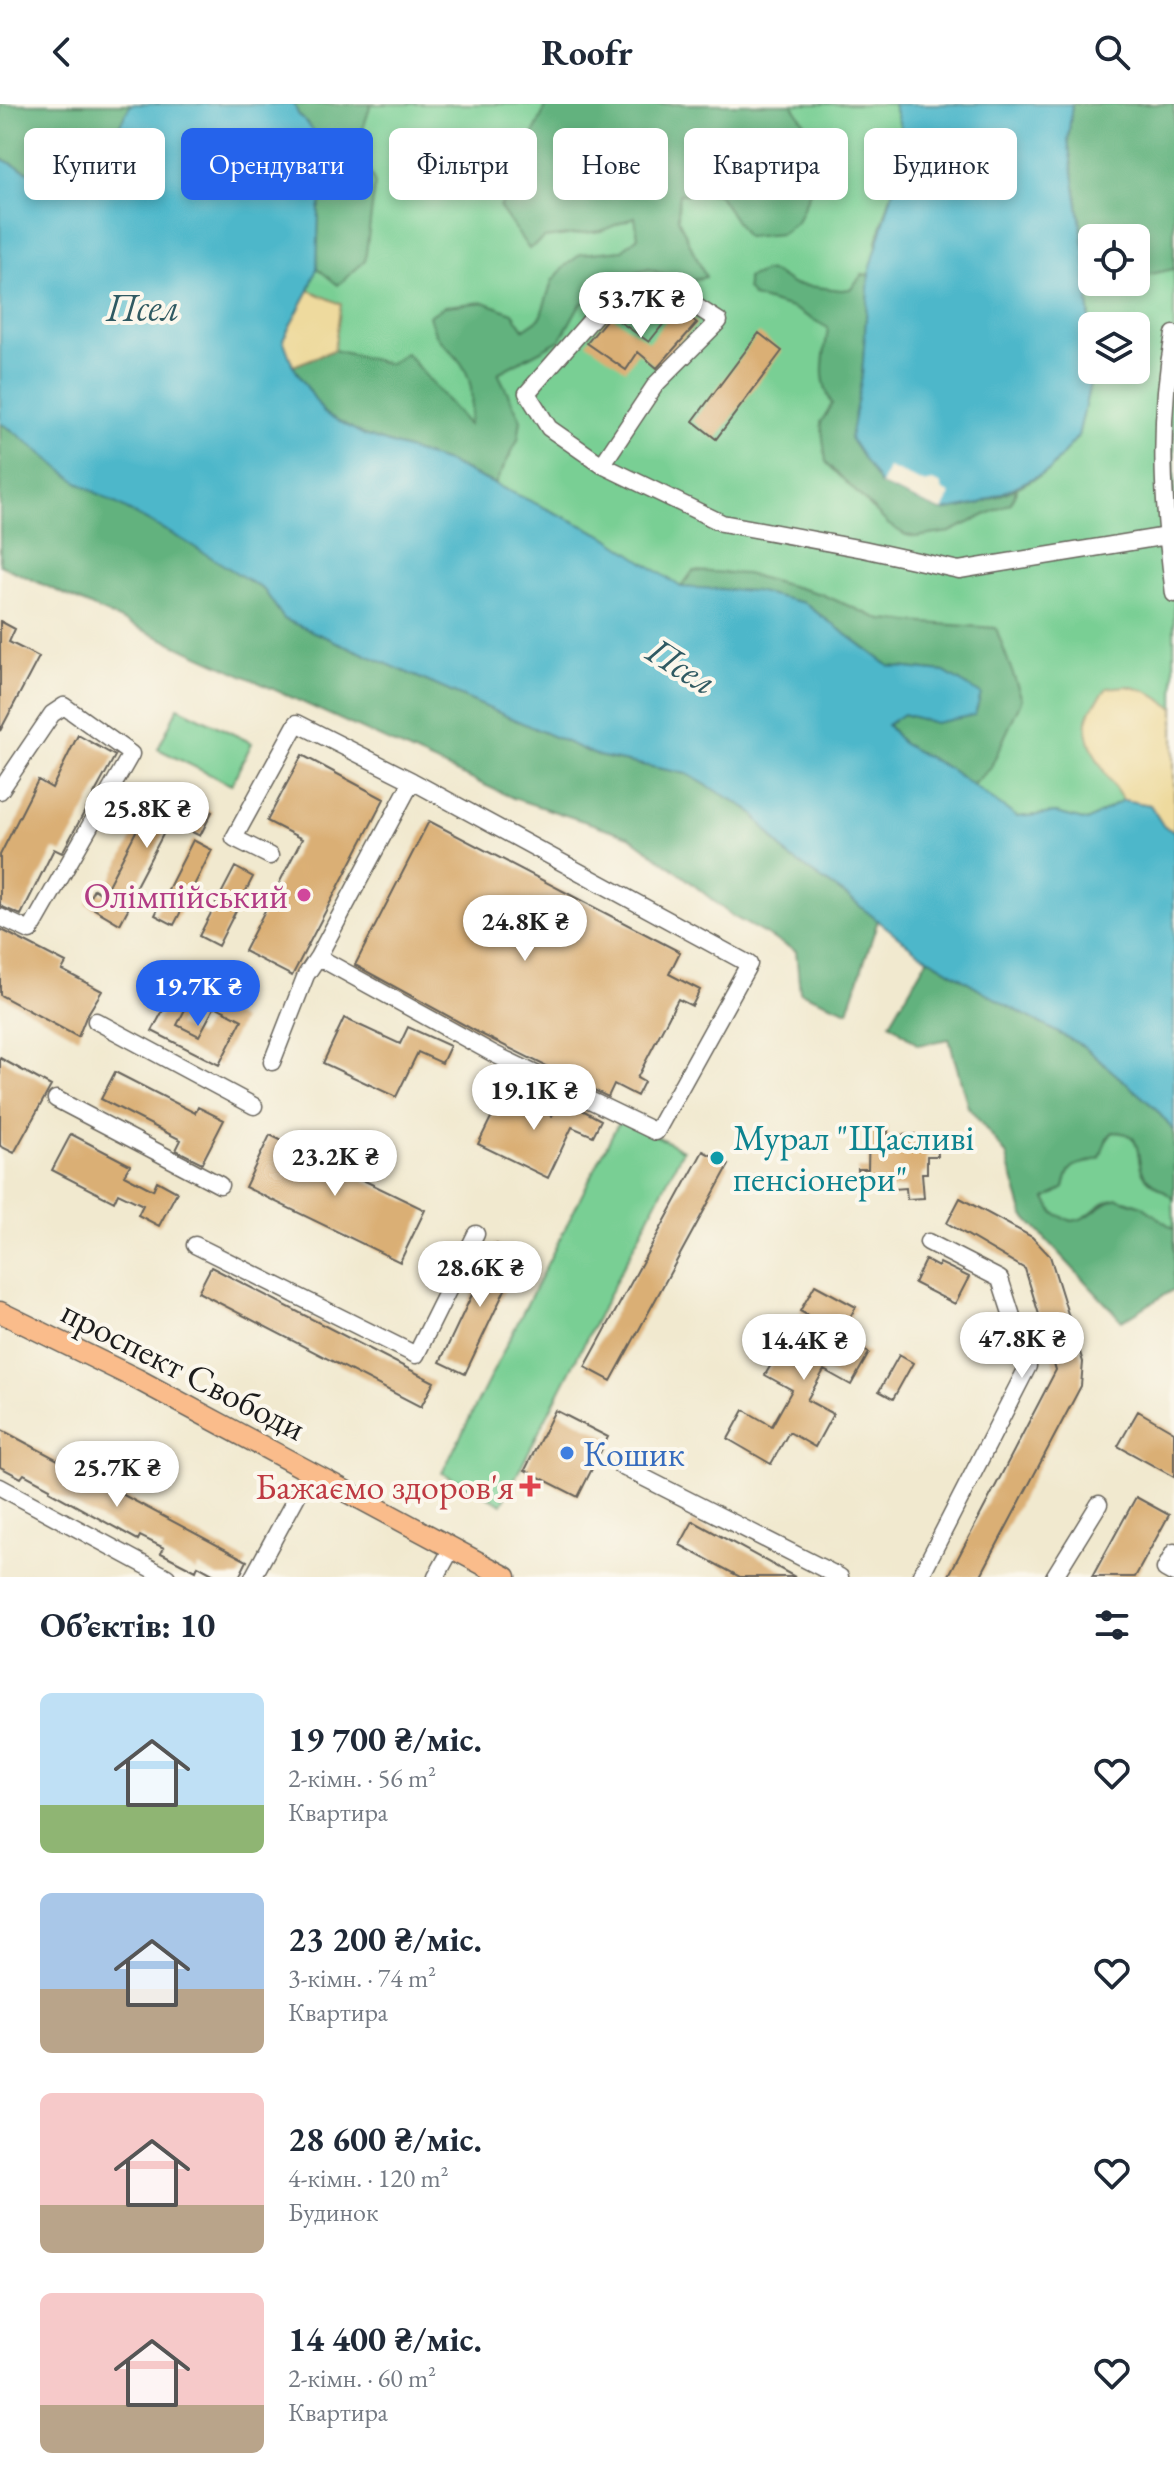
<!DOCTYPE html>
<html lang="uk">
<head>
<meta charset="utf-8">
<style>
  :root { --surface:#fff; --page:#f2f2f3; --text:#1f2937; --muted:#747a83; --accent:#2563eb }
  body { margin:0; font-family:"EB Garamond",serif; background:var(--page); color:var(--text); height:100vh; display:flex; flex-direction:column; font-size:30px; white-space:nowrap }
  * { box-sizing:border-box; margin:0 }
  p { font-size:26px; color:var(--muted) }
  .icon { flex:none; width:44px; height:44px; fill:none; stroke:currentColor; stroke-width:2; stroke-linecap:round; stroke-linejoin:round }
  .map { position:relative; height:1473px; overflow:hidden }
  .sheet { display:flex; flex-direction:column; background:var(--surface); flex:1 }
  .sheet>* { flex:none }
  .top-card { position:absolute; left:24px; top:24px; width:1126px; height:72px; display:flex; gap:16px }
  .buttons { position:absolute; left:1078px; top:120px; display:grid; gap:16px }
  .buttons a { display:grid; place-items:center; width:72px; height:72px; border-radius:12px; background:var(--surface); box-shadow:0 4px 12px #0003; font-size:40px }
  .price { position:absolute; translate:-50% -68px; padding:0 18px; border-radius:28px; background:#fff; color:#222; font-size:26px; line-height:52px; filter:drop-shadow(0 2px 4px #0008) }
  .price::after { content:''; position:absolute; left:50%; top:48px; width:24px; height:18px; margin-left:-12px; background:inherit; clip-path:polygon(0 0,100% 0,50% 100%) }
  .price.selected { background:var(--accent); color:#fff }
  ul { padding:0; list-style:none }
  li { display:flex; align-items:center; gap:24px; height:200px; padding:0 40px }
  li span { display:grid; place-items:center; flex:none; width:224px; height:160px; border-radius:12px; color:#555 }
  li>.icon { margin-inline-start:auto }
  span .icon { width:96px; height:96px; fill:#fffc; stroke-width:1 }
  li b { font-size:34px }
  h2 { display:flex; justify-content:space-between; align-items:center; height:96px; padding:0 40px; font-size:34px }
  .tag { padding:0 28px; border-radius:12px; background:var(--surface); box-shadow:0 4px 12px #0003; font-size:28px; line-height:72px }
  .tag.selected { background:var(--accent); color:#fff }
  header { display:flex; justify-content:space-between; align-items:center; height:104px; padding:0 40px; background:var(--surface); font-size:36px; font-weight:700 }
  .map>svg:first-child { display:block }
  .green { fill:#79cf94; stroke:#4a7658; stroke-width:2; fill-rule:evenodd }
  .forest { fill:#62b27e; stroke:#3f674d; stroke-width:2 }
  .sand { fill:#eeda9e; stroke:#857b5d; stroke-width:2 }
  .water { fill:#4db7ca; stroke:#346a73; stroke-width:2 }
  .pier { fill:#f1e9cf }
  .building { fill:#daaf74 }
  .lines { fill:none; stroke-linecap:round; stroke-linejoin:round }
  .minor-casing { stroke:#67645b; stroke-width:19 }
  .major-casing { stroke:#67645b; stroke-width:23 }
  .minor { stroke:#fff; stroke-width:16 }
  .major { stroke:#fabc8b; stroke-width:20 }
  .hotel-dot { fill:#d1479c; stroke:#fbf7ec; stroke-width:3 }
  .culture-dot { fill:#0f9aa8; stroke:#fbf7ec; stroke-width:3 }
  .shop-dot { fill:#3f7fe0; stroke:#fbf7ec; stroke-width:3 }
  .health-dot { fill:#e0444e; stroke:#fbf7ec; stroke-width:3 }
  .labels { text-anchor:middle; stroke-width:8; stroke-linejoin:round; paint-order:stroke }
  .hotel-label { font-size:36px; fill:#b23c85; stroke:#fbf7ec; text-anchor:end }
  .culture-label { font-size:36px; fill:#0d838f; stroke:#fbf7ec; text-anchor:start }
  .street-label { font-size:36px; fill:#1c1c1c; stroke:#fbf7ec }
  .shop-label { font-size:36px; fill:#366cbe; stroke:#fbf7ec; text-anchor:start }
  .health-label { font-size:36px; fill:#be3a42; stroke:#fbf7ec; text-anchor:end }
  .water-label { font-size:38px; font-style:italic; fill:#305a62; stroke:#fbf7ec }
</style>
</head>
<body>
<header><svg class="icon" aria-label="back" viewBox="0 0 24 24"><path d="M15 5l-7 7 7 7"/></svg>Roofr<svg class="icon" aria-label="search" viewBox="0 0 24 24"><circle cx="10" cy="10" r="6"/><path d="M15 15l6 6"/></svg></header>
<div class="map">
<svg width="1174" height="1473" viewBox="0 0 1174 1473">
  <rect width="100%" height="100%" fill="#fbf7ec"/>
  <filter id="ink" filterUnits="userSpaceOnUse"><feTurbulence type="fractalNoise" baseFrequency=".0125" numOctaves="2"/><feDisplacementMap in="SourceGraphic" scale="16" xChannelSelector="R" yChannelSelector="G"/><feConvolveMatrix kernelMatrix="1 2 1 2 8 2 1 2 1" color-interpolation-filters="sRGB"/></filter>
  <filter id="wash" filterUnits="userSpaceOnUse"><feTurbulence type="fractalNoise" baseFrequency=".006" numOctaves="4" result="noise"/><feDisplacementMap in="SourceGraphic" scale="32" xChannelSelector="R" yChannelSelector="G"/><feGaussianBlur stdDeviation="1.8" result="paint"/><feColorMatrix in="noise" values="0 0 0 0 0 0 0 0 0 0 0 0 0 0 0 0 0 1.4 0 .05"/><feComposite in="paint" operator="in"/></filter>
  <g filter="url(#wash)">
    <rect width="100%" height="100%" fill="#f1e9cf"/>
    <path class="green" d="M294,0H893L901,24L897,72L876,140L1017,384L1050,366L1078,332L1093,266H1136V222H1092V238C1088,160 1063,76 1072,0H1174V727L1123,696L1087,717L1056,709L1017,713L605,432L447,358L293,262L335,51ZM1092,134H1136V178H1092Z
      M178,603L252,639L231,681L158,645Z
      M621,1013L683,1046L502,1400L442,1369Z
      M1113,1028C1146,1028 1134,1052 1143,1069C1148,1079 1164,1086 1173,1093L1174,1125C1155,1115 1141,1097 1118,1095C1095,1093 1087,1127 1062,1114C1054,1110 1049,1104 1046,1095L1064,1084C1067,1065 1071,1060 1091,1058Z"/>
    <path class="forest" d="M0,0H131L111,37L62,84L0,54Z
      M294,0H371L358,41L375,80L365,157L338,181L317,164L319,105L335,51L298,10Z
      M547,0H792L809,25L812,83L797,118L781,130L746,133L718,90H679L678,115L706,173L686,178L648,165L612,176L579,202L560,236L498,269L521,316L518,336L495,380L447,358L364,331L324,309L293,262L334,246L390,260L406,249L468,321C473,301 474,277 461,259C445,237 437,241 429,212L445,202L484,198L513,209L524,225L540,214L552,177L565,162L581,150L622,146L638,133L635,113L601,127L544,134L529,145L500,104Z
      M1072,0H1174V165L1142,172L1136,170V134H1092V152L1085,149L1068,36Z
      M765,167L775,169L792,180L841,186L850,185L862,171L869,170L862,272L851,335L881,381L942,407L979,400L1017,384L1011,399L950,428L916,433L906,431L889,421L826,358L821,318L832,300C817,271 824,256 828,224L792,204L753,193L747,185V174Z
      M0,319L264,486L284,515L598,652L687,670L750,706L788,752L847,792L878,816L848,907L800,888L796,847L732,812L678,768L629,732L513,694L0,461Z
      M693,467L746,470L821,490L882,516L996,524L1022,595L990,665L972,681L948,664L903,640L887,620L903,610L935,619L980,590L944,568L889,562L804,499L681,483Z
      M928,854L1006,901L1083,942L1154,1003L1174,1027V1095C1165,1086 1150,1081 1144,1070C1133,1054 1147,1028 1113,1028L1107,1034L1100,1054C1077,1064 1070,1054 1064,1084L1046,1095L1054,1109L1071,1117C1091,1116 1099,1098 1118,1094L1142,1102L1174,1125V1185L1122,1217L1024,1112L1006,1050L968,1003L949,935L918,941L890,919Z"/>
    <path class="sand" d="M309,186L341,200L334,246L293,262L283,235Z
      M1127,582L1147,587L1174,604V727L1164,723L1150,701L1123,696C1110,677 1078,634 1089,610C1093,601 1101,592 1107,584Z"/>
    <path class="water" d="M131,0H294L298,10L336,51L319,105L317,164L309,186L283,235L293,262L324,309L364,331L447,358L605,432L681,483L754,487L804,499L889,562L944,568L981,590L975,611L935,619L903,610L887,621L903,640L948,664L1017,713L1056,709L1087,717L1123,696L1150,701L1164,723L1174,727V1027L1154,1003L1083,942L1006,901L914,845L847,792L788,752L750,706L687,670L598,652L284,515L264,486L183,436L80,380L12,326L0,319V54L62,84L111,37Z
      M893,0H1072L1068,36L1085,149L1093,267L1078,332L1050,366L979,400L943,407L881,381L850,334L862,272L869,170L897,72L901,24Z"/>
    <path class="pier" d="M888,364L926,380L932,377L940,380L943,387L950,390L943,407L881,381Z"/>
    <g id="blocks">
      <path class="building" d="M677,203L697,219L657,264L638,248L626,266L587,239L610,211L649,238Z
        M759,229L782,247L716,335L693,317Z
        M0,517L15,525L9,538L39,553L0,627Z
        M78,631L115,652L62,749L54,745L21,811L0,802V751L38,676L52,684Z
        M302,651L384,695L292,872L244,847L302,735L267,717Z
        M163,682L212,708L200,732L170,717L125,803L128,805L120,820L86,800L94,785L103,791L146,708L149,710Z
        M429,717L680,848L669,870L700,886L692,902L678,895L637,974L644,978L637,992L614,980L608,993L481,930L355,861Z
        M193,736L212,746L174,821L155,811Z
        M235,763L253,773L218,842L199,832Z
        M0,825L66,859L62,866L102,887L86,913L78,933L0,891Z
        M176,882L193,890L177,921L199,932L215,902L242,916L219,961L152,927Z
        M344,914L400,940L408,923L450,942L442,959L418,948L396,993L323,959Z
        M0,954L51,982L14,1049L0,1042Z
        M115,968L195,1009L198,1003L224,1016L202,1059L176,1046L181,1036L101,995Z
        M503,989L552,1012L560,994L601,1016L593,1032L572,1023L548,1074L478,1040Z
        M888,1023V1032L915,1030V1036L937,1035L938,1052H927V1069H922L924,1094L907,1095L906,1084L880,1086L879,1080L859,1081L858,1065H868L869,1024Z
        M71,1030L130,1061L124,1071L153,1086L157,1077L177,1088L159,1122L138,1111L143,1101L118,1089L114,1098L52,1066Z
        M270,1031L425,1106L400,1158L245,1083Z
        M703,1047L729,1061L611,1277L585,1263Z
        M960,1094L1032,1133L1050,1152L1083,1258L1081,1282L980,1473H948L1056,1266L1025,1165L947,1119Z
        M496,1140L521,1152L465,1270L440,1258Z
        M925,1156L938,1163L940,1159L969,1173L955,1200L914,1179Z
        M211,1163L434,1278L421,1303L198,1188Z
        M815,1181L856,1203L839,1232L869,1249L851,1281L824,1266L807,1296L833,1310L815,1343L789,1328L771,1360L728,1335L744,1306L772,1322L792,1286L765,1271L781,1244L809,1260L829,1223L800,1207Z
        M899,1251L913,1259L893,1295L879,1287Z
        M555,1306L608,1333L578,1393L525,1366Z
        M1138,1307L1174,1328V1373L1118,1342Z
        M0,1325L247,1457L239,1473H218L198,1462L196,1467L161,1449L164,1444L140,1432L138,1436L49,1387L50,1384L24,1370L21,1374L0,1363Z
        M1136,1393L1169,1411L1135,1473H1092Z
        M693,1417L795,1473H740L680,1441Z"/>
    </g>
  </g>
  <g filter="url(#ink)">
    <use href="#blocks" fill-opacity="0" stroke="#67645b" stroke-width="2"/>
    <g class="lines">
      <defs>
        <path id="minor" d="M1174,230C1157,317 1163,404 1174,490
          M602,361L656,280L719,217L666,183L612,192L527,289L549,324L602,361L722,419L863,445L959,466L1167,432
          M412,677L749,860L656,1028L494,950L318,853Z
          M0,687L52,610L64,602L131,650L30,827L0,813
          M270,752L234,734L297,619L412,677
          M96,917L254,1002
          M272,958L306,871L318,853
          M56,995L220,1081
          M195,1141L416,1251L476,1130
          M621,1362L840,1473
          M0,1383L167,1473
          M1174,1448L1165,1465L1174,1470
          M253,1473L310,1368
          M436,1473L452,1444
          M920,1473L1028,1262L1000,1175L928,1138
          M1054,1473L1099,1400"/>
        <path id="major" d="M0,1208L137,1275L506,1473"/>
      </defs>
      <use href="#minor" class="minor-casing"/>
      <use href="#major" class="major-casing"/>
      <use href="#minor" class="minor"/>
      <use href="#major" class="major"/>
    </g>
  </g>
  <circle class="hotel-dot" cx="304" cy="791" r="8"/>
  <circle class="culture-dot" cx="717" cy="1054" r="8"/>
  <circle class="shop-dot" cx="567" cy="1349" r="8"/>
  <path class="health-dot" d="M526 1370h8v8h8v8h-8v8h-8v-8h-8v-8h8z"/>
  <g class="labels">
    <g class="hotel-label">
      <text x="288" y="804">Олімпійський</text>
    </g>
    <g class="culture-label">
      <text x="733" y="1046">Мурал "Щасливі<tspan x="733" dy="41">пенсіонери"</tspan></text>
    </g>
    <g class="street-label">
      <text transform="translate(184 1265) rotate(27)" y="13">проспект Свободи</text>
    </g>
    <g class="shop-label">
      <text x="583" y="1362">Кошик</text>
    </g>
    <g class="health-label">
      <text x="514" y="1395">Бажаємо здоров'я</text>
    </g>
    <g class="water-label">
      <text x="143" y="216">Псел</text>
      <text transform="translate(682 562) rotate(32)" y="13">Псел</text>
    </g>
  </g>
</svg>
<div class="buttons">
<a><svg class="icon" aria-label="locate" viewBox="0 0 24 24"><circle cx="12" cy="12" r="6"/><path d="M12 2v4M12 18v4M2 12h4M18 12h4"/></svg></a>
<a><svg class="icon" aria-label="layers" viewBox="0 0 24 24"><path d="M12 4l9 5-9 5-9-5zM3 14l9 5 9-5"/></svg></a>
</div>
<b class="price" style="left:641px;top:236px">53.7K ₴</b>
<b class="price" style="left:147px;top:746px">25.8K ₴</b>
<b class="price" style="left:525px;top:859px">24.8K ₴</b>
<b class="price selected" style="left:198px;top:924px">19.7K ₴</b>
<b class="price" style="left:534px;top:1028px">19.1K ₴</b>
<b class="price" style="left:335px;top:1094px">23.2K ₴</b>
<b class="price" style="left:480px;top:1205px">28.6K ₴</b>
<b class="price" style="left:1022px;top:1276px">47.8K ₴</b>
<b class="price" style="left:804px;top:1278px">14.4K ₴</b>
<b class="price" style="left:117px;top:1405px">25.7K ₴</b>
<div class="top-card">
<a class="tag">Купити</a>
<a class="tag selected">Орендувати</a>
<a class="tag">Фільтри</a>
<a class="tag">Нове</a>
<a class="tag">Квартира</a>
<a class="tag">Будинок</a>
</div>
</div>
<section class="sheet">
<h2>Об’єктів: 10<svg class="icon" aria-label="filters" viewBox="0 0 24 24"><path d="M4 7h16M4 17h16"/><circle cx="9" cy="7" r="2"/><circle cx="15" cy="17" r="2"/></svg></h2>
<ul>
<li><span style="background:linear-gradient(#bfe0f5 70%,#8fb573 0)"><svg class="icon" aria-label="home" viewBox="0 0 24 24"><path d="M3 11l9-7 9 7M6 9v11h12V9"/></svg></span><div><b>19 700 ₴/міс.</b><p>2-кімн. · 56 m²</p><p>Квартира</p></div><svg class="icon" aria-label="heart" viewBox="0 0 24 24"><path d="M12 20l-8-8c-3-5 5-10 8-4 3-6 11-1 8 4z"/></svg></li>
<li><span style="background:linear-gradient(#a9c7e8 60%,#b9a48a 0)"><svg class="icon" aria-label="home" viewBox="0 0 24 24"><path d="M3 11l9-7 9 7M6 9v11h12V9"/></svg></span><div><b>23 200 ₴/міс.</b><p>3-кімн. · 74 m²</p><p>Квартира</p></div><svg class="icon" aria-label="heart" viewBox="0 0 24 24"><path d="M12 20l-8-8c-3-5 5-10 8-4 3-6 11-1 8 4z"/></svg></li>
<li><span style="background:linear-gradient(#f6c9c9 70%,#b9a48a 0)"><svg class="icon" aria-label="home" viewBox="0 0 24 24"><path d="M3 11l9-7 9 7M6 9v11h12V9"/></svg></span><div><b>28 600 ₴/міс.</b><p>4-кімн. · 120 m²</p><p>Будинок</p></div><svg class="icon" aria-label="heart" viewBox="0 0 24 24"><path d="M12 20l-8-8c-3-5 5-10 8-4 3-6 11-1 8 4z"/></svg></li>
<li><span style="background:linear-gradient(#f6c9c9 70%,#b9a48a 0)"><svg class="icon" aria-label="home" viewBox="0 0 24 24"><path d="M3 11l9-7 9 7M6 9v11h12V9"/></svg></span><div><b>14 400 ₴/міс.</b><p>2-кімн. · 60 m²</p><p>Квартира</p></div><svg class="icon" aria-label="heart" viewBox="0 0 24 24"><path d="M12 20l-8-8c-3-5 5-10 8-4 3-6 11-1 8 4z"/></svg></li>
</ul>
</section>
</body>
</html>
